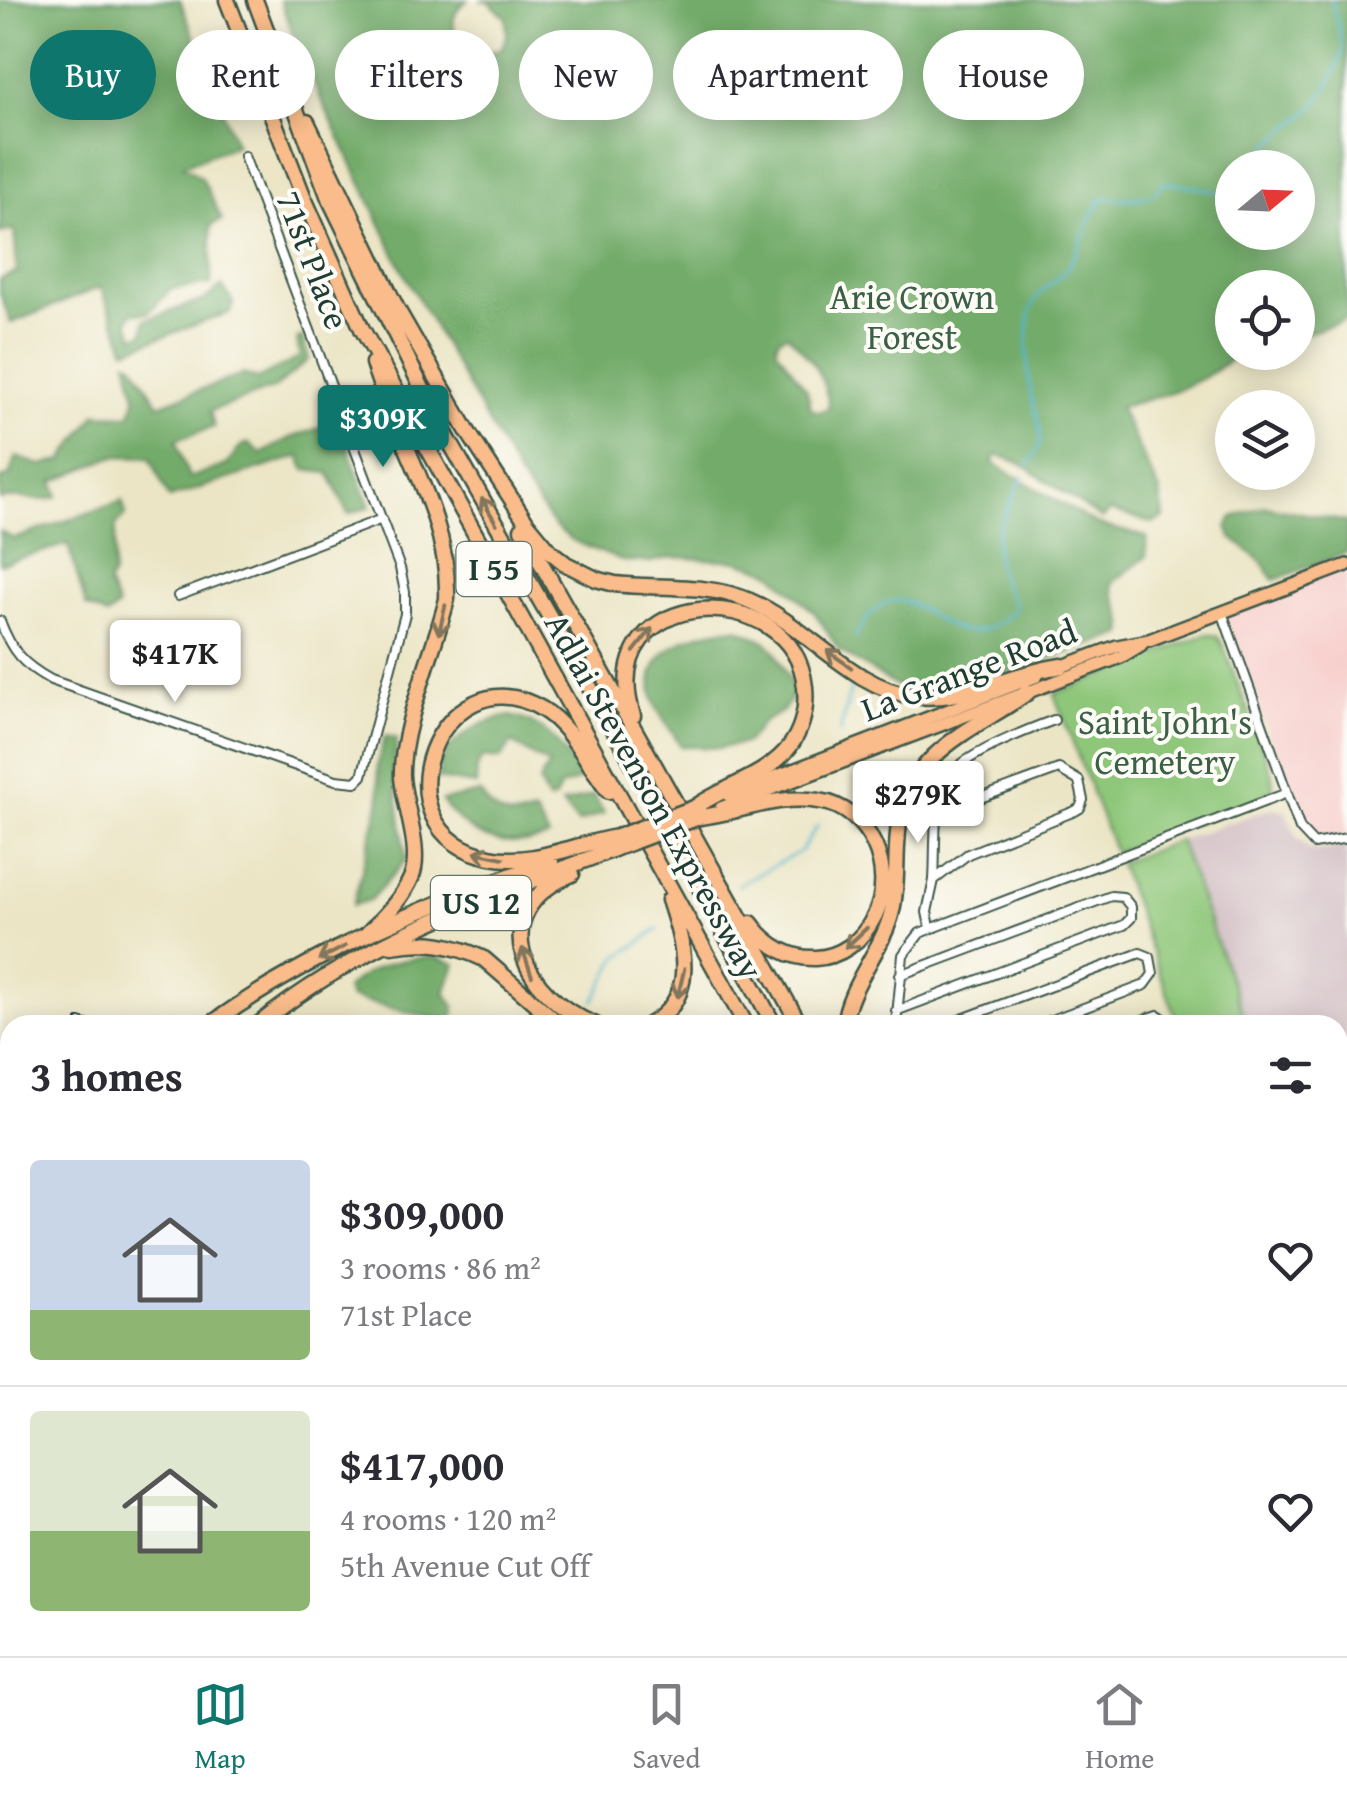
<!DOCTYPE html>
<html lang="en">
<head>
<meta charset="utf-8">
<style>
  :root { --surface:#fff; --page:#f7f7f7; --text:#2b2b33; --muted:#7c7c81; --line:#e1e1e2; --accent:#0f766e }
  body { margin:0; font-family:"Gentium Book Plus",serif; background:var(--page); color:var(--text); height:100vh; display:flex; flex-direction:column; font-size:38px; white-space:nowrap }
  * { box-sizing:border-box; margin:0 }
  p { font-size:32px; color:var(--muted) }
  .icon { flex:none; width:55px; height:55px; fill:none; stroke:currentColor; stroke-width:2; stroke-linecap:round; stroke-linejoin:round }
  .map { position:relative; flex:1; overflow:hidden }
  .panel { position:absolute; left:0px; top:1015px; width:1348px; height:642px; display:flex; flex-direction:column; background:var(--surface); border-radius:30px 30px 0 0; box-shadow:0 5px 25px #0003 }
  .panel>* { flex:none }
  .hud { position:absolute; left:30px; top:30px; width:1288px; height:90px; display:flex; gap:20px }
  .needle { width:65px; rotate:71deg }
  .tools { position:absolute; left:1215px; top:150px; display:grid; gap:20px }
  .tools a { display:grid; place-items:center; width:100px; height:100px; border-radius:50%; background:var(--surface); box-shadow:0 5px 25px #0003; font-size:50px }
  .price { position:absolute; translate:-50% -85px; padding:0 22px; border-radius:10px; background:#fff; color:#222; font-size:32px; line-height:65px; filter:drop-shadow(0 2px 5px #0008) }
  .price::after { content:''; position:absolute; left:50%; top:60px; width:30px; height:22px; margin-left:-15px; background:inherit; clip-path:polygon(0 0,100% 0,50% 100%) }
  .price.active { background:var(--accent); color:#fff }
  ul { padding:0; list-style:none }
  li { display:flex; align-items:center; gap:30px; height:250px; padding:0 30px }
  li+li { border-top:2px solid var(--line) }
  li span { display:grid; place-items:center; flex:none; width:280px; height:200px; border-radius:10px; color:#555 }
  li>.icon { margin-inline-start:auto }
  span .icon { width:120px; height:120px; fill:#fffc; stroke-width:1 }
  li b { font-size:42px }
  h2 { display:flex; justify-content:space-between; align-items:center; height:120px; padding:0 30px; font-size:42px }
  .tag { padding:0 35px; border-radius:45px; background:var(--surface); box-shadow:0 5px 25px #0003; font-size:35px; line-height:90px }
  .tag.active { background:var(--accent); color:#fff }
  .tabs { display:flex; justify-content:space-around; align-items:center; height:140px; border-top:2px solid var(--line); background:var(--surface); font-size:28px; color:var(--muted) }
  .tabs a { display:grid; justify-items:center; gap:5px }
  .tabs .active { color:var(--accent) }
  .map>svg:first-child { display:block }
  .built { fill:#f7d0cd }
  .industrial { fill:#d2bec3 }
  .green { fill:#8fc77a; stroke:#578257; stroke-width:2.5 }
  .forest { fill:#73ac6a; stroke:#49744f; stroke-width:2.5; fill-rule:evenodd }
  .lines { fill:none; stroke-linecap:round; stroke-linejoin:round }
  .stream { stroke:#51b6d0; stroke-width:2.5 }
  .street-casing { stroke:#3e564a; stroke-width:12 }
  .secondary-casing { stroke:#3e564a; stroke-width:15 }
  .primary-casing { stroke:#3e564a; stroke-width:16 }
  .highway-casing { stroke:#3e564a; stroke-width:19 }
  .street { stroke:#fff; stroke-width:8 }
  .secondary { stroke:#fde4d0; stroke-width:10 }
  .primary { stroke:#f9bc8a; stroke-width:11 }
  .highway { stroke:#f9bc8a; stroke-width:14 }
  .rail-casing { stroke:#1f3d34; stroke-width:6 }
  .rail { stroke:#fdfcf7; stroke-width:2.5; stroke-dasharray:8; stroke-linecap:butt }
  .highway-bridge-casing { stroke:#3e564a; stroke-width:19; stroke-linecap:butt }
  .highway-bridge { stroke:#f9bc8a; stroke-width:14 }
  .oneway { stroke:#81765b }
  .labels { text-anchor:middle; stroke-width:8; stroke-linejoin:round; paint-order:stroke }
  .shield { fill:#fdfcf7; stroke:#62766e; stroke-width:2.5 }
  .shield-label { font-size:32px; font-weight:bold; fill:#1f3d34 }
  .street-label { font-size:35px; fill:#1f3d34; stroke:#fdfcf7 }
  .park-label { font-size:35px; fill:#3b6046; stroke:#fdfcf7 }
</style>
</head>
<body>
<div class="map">
<svg width="1347" height="1656" viewBox="0 0 1347 1656">
  <rect width="100%" height="100%" fill="#fdfcf7"/>
  <filter id="ink" filterUnits="userSpaceOnUse"><feTurbulence type="fractalNoise" baseFrequency=".01" numOctaves="2"/><feDisplacementMap in="SourceGraphic" scale="20" xChannelSelector="R" yChannelSelector="G"/><feConvolveMatrix kernelMatrix="1 2 1 2 8 2 1 2 1" color-interpolation-filters="sRGB"/></filter>
  <filter id="wash" filterUnits="userSpaceOnUse"><feTurbulence type="fractalNoise" baseFrequency=".0048" numOctaves="4" result="noise"/><feDisplacementMap in="SourceGraphic" scale="40" xChannelSelector="R" yChannelSelector="G"/><feGaussianBlur stdDeviation="2.25" result="paint"/><feColorMatrix in="noise" values="0 0 0 0 0 0 0 0 0 0 0 0 0 0 0 0 0 1.4 0 .05"/><feComposite in="paint" operator="in"/></filter>
  <g filter="url(#wash)">
    <rect width="100%" height="100%" fill="#ebe5c5"/>
    <path class="built" d="M1347,568V836L1315,841L1302,826L1225,613Z"/>
    <path class="industrial" d="M1273,808L1285,810L1296,836L1309,849L1326,850L1347,843V1656H1206L1201,1648H1338V1025H1247L1179,840Z
      M0,1072L10,1075V1286L0,1303Z
      M10,1367V1468L0,1465V1384Z
      M0,1640L10,1641V1648H53L141,1656H0Z
      M654,1648H1035L1039,1656H652Z"/>
    <path class="green" d="M1207,634L1217,636L1223,645L1272,774L1273,787L1262,797L1115,853L1054,694Z
      M1179,840L1247,1025H1179L1119,863Z"/>
    <path class="forest" d="M0,0H180L236,145L183,165L202,178L222,220L211,225V284L171,289L148,313H132L128,321L134,336L144,333L145,320L204,300L222,286L233,302L231,312L126,350L101,287L11,323L0,293V279L17,272L14,229L0,233Z
      M280,0H468C434,21 466,65 502,48L507,35L506,17L488,1L480,0H1347V320L1298,336V288H1232V352L1245,353C1228,359 1218,369 1204,377C1178,392 1147,400 1119,407L1160,492L1164,518L1153,523L1110,511L1102,519L1020,463L997,455L993,463L1096,524L1146,537V557L1112,583C1113,603 1128,613 1123,634L1003,675L950,689L896,686L839,650L815,613L771,572L738,561L672,557L651,562L622,561L574,541L554,526L517,474L405,275L303,61ZM1232,168H1298V232H1232ZM787,334C809,355 826,376 829,407L820,412L811,409L807,390L776,348L778,339Z
      M302,337L309,359L275,388L210,411L214,427L176,440L189,478L227,465L241,446L249,443L261,454L288,439L338,421L370,507L348,514L329,473L305,470L300,456L169,498L150,457L114,456L53,482L58,496C38,505 21,493 0,500V479L10,475L16,457L41,465L62,461L96,414L130,415L136,397L127,361L133,363L159,405L243,374L257,379L300,357L297,340Z
      M122,501L126,515L116,525L113,574L108,584L118,607L107,616L86,606L68,544L0,564V531L14,539Z
      M1265,506L1347,522V553L1274,580L1260,560L1231,537L1227,527L1233,517Z
      M737,628L765,641L775,651L792,684V697L783,711L763,722L746,743L719,748L681,746C673,732 657,714 653,698C641,647 698,629 737,628Z
      M510,716C548,723 562,748 582,779L560,787L555,799L548,801L539,782L549,765L512,743L500,759L482,757L477,768L476,785L438,779C438,743 479,721 510,716Z
      M385,736L397,739L394,771L406,860L370,900L353,905L380,801L377,766Z
      M480,793C495,817 508,821 535,813L549,837C505,852 468,838 442,801Z
      M594,795L604,813L578,823L562,804Z
      M435,957L455,964L445,993L455,1007L452,1023L350,998L346,989C371,965 400,958 435,957Z"/>
    <g class="lines">
      <path class="stream" d="M1332,0L1342,44
        M1256,168C1269,136 1286,133 1309,111C1327,95 1336,72 1343,49
        M1029,465C1048,437 1039,429 1032,399C1027,379 1026,334 1030,314C1036,288 1047,290 1063,273C1077,259 1086,219 1103,198C1124,198 1152,204 1163,183C1188,182 1208,193 1232,193
        M855,637C862,626 869,613 880,606C923,577 950,673 1015,609C1014,597 1006,592 1002,581C985,533 1006,517 1023,476
        M840,732L852,683
        M738,885L801,851L818,825
        M594,1001L617,958L659,929"/>
    </g>
  </g>
  <g filter="url(#ink)">
    <g class="lines">
      <defs>
        <path id="street" d="M178,596L382,519
          M1222,612L1300,829L1314,844L1347,838
          M0,621C12,652 22,664 51,680L336,780L356,782L362,776L405,614V592L400,568L244,156
          M934,879C936,853 932,800 946,779C962,755 1027,730 1054,720
          M930,927L927,912L934,880L968,854L1075,811L1080,808L1083,800L1079,781L1059,769L937,814
          M896,1011L1124,925L1131,918V907L1123,897L1111,896L900,975
          M896,1025L903,955L920,933L1287,793
          M946,1025L1140,953L1150,957L1153,974L1145,985L1038,1025
          M1128,1025L1158,1015L1172,1025
          M754,1656L756,1648"/>
        <path id="secondary" d="M0,1267L10,1269
          M1338,1600L1347,1596"/>
        <path id="primary" d="M1055,669L1117,646L1149,640L1347,565
          M728,795L1037,676
          M721,808L1121,657L1141,645"/>
        <path id="highway" d="M227,0L304,198L362,329L746,1025
          M255,0L329,198L439,423L625,749L774,1025
          M307,122L397,309L468,432L527,523L551,552L566,564L596,579L615,584C658,589 710,583 750,601C807,625 851,688 914,696C965,702 1012,672 1062,666
          M522,529L800,1025
          M633,716C592,583 794,576 805,687C807,708 802,729 790,746C767,777 724,786 694,808
          M609,791C587,764 572,727 542,709C441,648 368,833 490,857C532,866 575,844 617,837
          M699,817C740,813 776,794 819,801C870,808 896,871 875,915C848,971 785,971 751,923
          M572,874C482,912 523,997 596,1025
          M365,936C382,918 402,900 412,876C422,849 404,806 402,777C400,729 435,649 447,599C450,513 397,443 373,363
          M392,946C427,940 453,944 484,959L560,1025
          M210,1025C312,951 433,903 551,861
          M258,1025C364,939 496,895 622,846
          M649,1025C699,998 684,945 669,900
          M844,1025C848,985 883,950 892,911C899,881 894,848 900,818C913,749 978,728 1028,692
          M0,1318L10,1301
          M0,1371L10,1354
          M1097,1648L1102,1656
          M1130,1648L1134,1656"/>
      </defs>
      <use href="#street" class="street-casing"/>
      <use href="#secondary" class="secondary-casing"/>
      <use href="#primary" class="primary-casing"/>
      <use href="#highway" class="highway-casing"/>
      <use href="#street" class="street"/>
      <use href="#secondary" class="secondary"/>
      <use href="#primary" class="primary"/>
      <use href="#highway" class="highway"/>
      <defs>
        <path id="rail" d="M79,1020L97,1025
          M0,1079L10,1082
          M0,1479L10,1483
          M1338,1571L1347,1577
          M0,1624L10,1625
          M629,1648L673,1656
          M697,1648L728,1656"/>
      </defs>
      <use href="#rail" class="rail-casing"/>
      <use href="#rail" class="rail"/>
      <defs>
        <path id="highway-bridge" d="M617,837L694,808
          M622,846L699,817"/>
      </defs>
      <use href="#highway-bridge" class="highway-bridge-casing"/>
      <use href="#highway-bridge" class="highway-bridge"/>
    </g>
    <defs><path id="oneway-shaft" d="M-6 0H5M1.5-3L5.5 0L1.5 3" fill="none" stroke-width="1.6" stroke-linecap="round" stroke-linejoin="round" transform="scale(2.5)"/></defs>
    <g class="oneway">
      <use href="#oneway-shaft" transform="translate(489 511) rotate(-120)"/>
      <use href="#oneway-shaft" transform="translate(442 620) rotate(103)"/>
      <use href="#oneway-shaft" transform="translate(643 640) rotate(-52)"/>
      <use href="#oneway-shaft" transform="translate(839 659) rotate(-145)"/>
      <use href="#oneway-shaft" transform="translate(489 855) rotate(-168)"/>
      <use href="#oneway-shaft" transform="translate(856 938) rotate(137)"/>
      <use href="#oneway-shaft" transform="translate(332 953) rotate(153)"/>
      <use href="#oneway-shaft" transform="translate(527 962) rotate(-109)"/>
      <use href="#oneway-shaft" transform="translate(681 983) rotate(103)"/>
    </g>
  </g>
  <g class="labels">
    <g class="shield">
      <rect x="456.5" y="542" width="75" height="54" rx="8"/>
      <rect x="431" y="876" width="100" height="54" rx="8"/>
    </g>
    <g class="shield-label">
      <text x="494" y="580">I 55</text>
      <text x="481" y="914">US 12</text>
    </g>
    <g class="street-label">
      <text transform="translate(313 260) rotate(69)" y="12">71st Place</text>
      <text transform="translate(969 670) rotate(-21)" y="12">La Grange Road</text>
      <text transform="translate(654 796) rotate(61)" y="12">Adlai Stevenson Expressway</text>
    </g>
    <g class="park-label">
      <text x="912" y="309">Arie Crown<tspan x="912" dy="40">Forest</tspan></text>
      <text x="1165" y="734">Saint John's<tspan x="1165" dy="40">Cemetery</tspan></text>
    </g>
  </g>
</svg>
<div class="tools">
<a><svg class="needle" viewBox="-14 -14 28 28"><path d="M0-13l5 13h-10z" fill="#e53935"/><path d="M0 13l5-13h-10z" fill="#7c7c81"/></svg></a>
<a><svg class="icon" aria-label="locate" viewBox="0 0 24 24"><circle cx="12" cy="12" r="6"/><path d="M12 2v4M12 18v4M2 12h4M18 12h4"/></svg></a>
<a><svg class="icon" aria-label="layers" viewBox="0 0 24 24"><path d="M12 4l9 5-9 5-9-5zM3 14l9 5 9-5"/></svg></a>
</div>
<b class="price active" style="left:383px;top:470px">$309K</b>
<b class="price" style="left:175px;top:705px">$417K</b>
<b class="price" style="left:918px;top:846px">$279K</b>
<div class="hud">
<a class="tag active">Buy</a>
<a class="tag">Rent</a>
<a class="tag">Filters</a>
<a class="tag">New</a>
<a class="tag">Apartment</a>
<a class="tag">House</a>
</div>
<section class="panel">
<h2>3 homes<svg class="icon" aria-label="filters" viewBox="0 0 24 24"><path d="M4 7h16M4 17h16"/><circle cx="9" cy="7" r="2"/><circle cx="15" cy="17" r="2"/></svg></h2>
<ul>
<li><span style="background:linear-gradient(#c9d6e8 75%,#8fb573 0)"><svg class="icon" aria-label="home" viewBox="0 0 24 24"><path d="M3 11l9-7 9 7M6 9v11h12V9"/></svg></span><div><b>$309,000</b><p>3 rooms · 86 m²</p><p>71st Place</p></div><svg class="icon" aria-label="heart" viewBox="0 0 24 24"><path d="M12 20l-8-8c-3-5 5-10 8-4 3-6 11-1 8 4z"/></svg></li>
<li><span style="background:linear-gradient(#dfe7d0 60%,#8fb573 0)"><svg class="icon" aria-label="home" viewBox="0 0 24 24"><path d="M3 11l9-7 9 7M6 9v11h12V9"/></svg></span><div><b>$417,000</b><p>4 rooms · 120 m²</p><p>5th Avenue Cut Off</p></div><svg class="icon" aria-label="heart" viewBox="0 0 24 24"><path d="M12 20l-8-8c-3-5 5-10 8-4 3-6 11-1 8 4z"/></svg></li>
</ul>
</section>
</div>
<nav class="tabs">
<a class="active"><svg class="icon" aria-label="map" viewBox="0 0 24 24"><path d="M3 6l6-2 6 2 6-2v14l-6 2-6-2-6 2zM9 4v14M15 6v14"/></svg>Map</a>
<a><svg class="icon" aria-label="saved" viewBox="0 0 24 24"><path d="M7 4h10v16l-5-4-5 4z"/></svg>Saved</a>
<a><svg class="icon" aria-label="home" viewBox="0 0 24 24"><path d="M3 11l9-7 9 7M6 9v11h12V9"/></svg>Home</a>
</nav>
</body>
</html>
